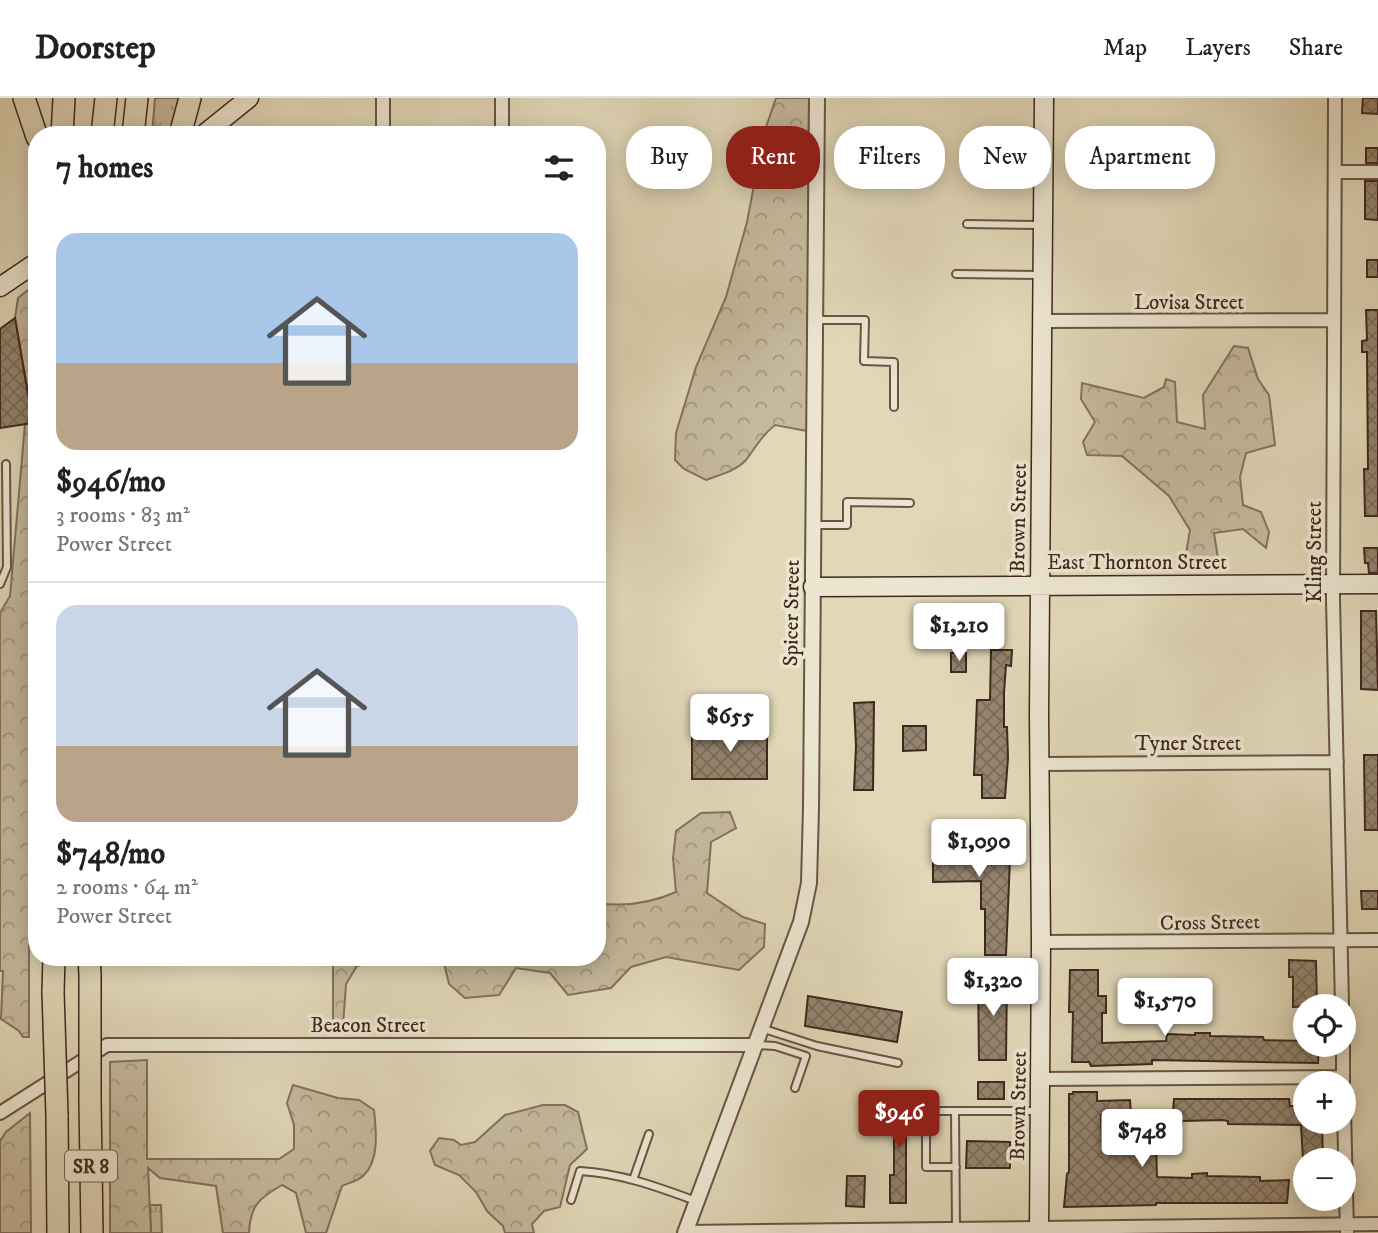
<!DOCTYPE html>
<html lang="en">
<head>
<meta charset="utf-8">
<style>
  :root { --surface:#fff; --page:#f6f6f6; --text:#222; --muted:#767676; --line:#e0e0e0; --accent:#8f2418 }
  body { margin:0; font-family:"IM FELL DW Pica",serif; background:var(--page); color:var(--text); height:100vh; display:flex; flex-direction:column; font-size:26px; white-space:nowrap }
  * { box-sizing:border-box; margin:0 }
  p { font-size:23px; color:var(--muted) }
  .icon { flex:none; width:38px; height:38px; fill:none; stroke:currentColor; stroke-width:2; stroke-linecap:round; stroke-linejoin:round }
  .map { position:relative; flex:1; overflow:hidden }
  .drawer { position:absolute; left:28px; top:28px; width:578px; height:840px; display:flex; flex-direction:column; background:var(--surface); border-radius:28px; box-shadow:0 4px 18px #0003 }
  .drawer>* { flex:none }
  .top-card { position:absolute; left:626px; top:28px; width:646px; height:63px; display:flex; gap:14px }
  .tools { position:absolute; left:1293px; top:896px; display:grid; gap:14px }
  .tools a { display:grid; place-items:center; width:63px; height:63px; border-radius:50%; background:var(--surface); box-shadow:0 4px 18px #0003; font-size:35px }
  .price { position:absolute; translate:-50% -60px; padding:0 16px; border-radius:7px; background:#fff; color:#222; font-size:23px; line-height:46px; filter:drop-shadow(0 2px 4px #0008) }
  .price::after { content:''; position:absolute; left:50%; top:42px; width:21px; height:16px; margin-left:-10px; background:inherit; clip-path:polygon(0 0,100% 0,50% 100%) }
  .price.active { background:var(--accent); color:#fff }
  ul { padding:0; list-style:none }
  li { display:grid; align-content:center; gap:14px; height:371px; padding:0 28px }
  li+li { border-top:2px solid var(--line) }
  li span { display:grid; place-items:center; height:217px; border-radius:21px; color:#555 }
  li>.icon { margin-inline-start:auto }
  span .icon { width:126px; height:126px; fill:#fffc; stroke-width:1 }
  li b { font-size:30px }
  h2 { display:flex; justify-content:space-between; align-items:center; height:84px; padding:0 28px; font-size:30px }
  .tag { padding:0 24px; border-radius:28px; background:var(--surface); box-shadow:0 4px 18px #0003; font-size:24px; line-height:63px }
  .tag.active { background:var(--accent); color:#fff }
  header { display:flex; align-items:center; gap:42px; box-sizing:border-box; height:98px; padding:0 35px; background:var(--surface); border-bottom:2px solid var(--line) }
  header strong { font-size:33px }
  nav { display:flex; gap:38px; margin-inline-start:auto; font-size:24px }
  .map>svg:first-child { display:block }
  .grass { fill:url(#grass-tufts); stroke:#84715e; stroke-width:2 }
  .forest { fill:url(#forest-crowns); stroke:#84715e; stroke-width:2 }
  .building { fill:url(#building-cross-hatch); stroke:#41281e; stroke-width:2 }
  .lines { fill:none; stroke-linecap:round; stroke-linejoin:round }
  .service-casing { stroke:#695444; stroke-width:10 }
  .minor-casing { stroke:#695444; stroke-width:16 }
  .tertiary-casing { stroke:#695444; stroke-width:18 }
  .secondary-casing { stroke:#41281e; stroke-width:21 }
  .motorway-casing { stroke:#41281e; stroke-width:24 }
  .service { stroke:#ece6d1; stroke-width:6 }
  .minor { stroke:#ece6d1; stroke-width:12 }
  .tertiary { stroke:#ece6d1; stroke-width:14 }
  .secondary { stroke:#ece6d1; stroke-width:18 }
  .motorway { stroke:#e1d8b8; stroke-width:21 }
  .motorway-bridge-casing { stroke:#41281e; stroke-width:24; stroke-linecap:butt }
  .motorway-bridge { stroke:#e1d8b8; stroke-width:21 }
  .labels { text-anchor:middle; stroke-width:7; stroke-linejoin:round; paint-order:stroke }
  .shield { fill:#ece6d1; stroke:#746154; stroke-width:2 }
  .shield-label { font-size:19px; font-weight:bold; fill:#41281e }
  .street-label { font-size:21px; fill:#41281e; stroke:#ece6d1 }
</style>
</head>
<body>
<header>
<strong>Doorstep</strong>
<nav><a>Map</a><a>Layers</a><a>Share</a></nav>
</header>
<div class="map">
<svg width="1378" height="1135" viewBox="0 0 1378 1135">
  <defs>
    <pattern id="grass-tufts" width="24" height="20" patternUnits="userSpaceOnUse" patternTransform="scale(1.75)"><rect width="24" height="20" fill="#c6ba9e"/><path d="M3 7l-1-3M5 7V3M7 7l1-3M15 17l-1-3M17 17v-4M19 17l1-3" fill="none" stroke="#a29780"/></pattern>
    <pattern id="forest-crowns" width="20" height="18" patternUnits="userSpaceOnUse" patternTransform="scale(1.75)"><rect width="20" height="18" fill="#c6ba9e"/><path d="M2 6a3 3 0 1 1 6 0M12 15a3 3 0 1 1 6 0" fill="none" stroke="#a29780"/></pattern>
    <pattern id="building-cross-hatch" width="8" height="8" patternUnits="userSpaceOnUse" patternTransform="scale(1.75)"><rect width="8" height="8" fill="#94846e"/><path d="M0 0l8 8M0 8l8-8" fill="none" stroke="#7a6c5a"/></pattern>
  </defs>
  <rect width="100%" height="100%" fill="#e1d8b8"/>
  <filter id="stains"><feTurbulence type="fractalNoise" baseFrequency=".00286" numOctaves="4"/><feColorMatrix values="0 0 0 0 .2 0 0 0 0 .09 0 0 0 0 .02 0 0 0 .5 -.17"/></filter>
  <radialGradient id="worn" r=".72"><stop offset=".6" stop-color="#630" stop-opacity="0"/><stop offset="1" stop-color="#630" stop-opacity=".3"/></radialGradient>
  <path class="grass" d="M155,0H182L171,37H152Z
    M150,1107H161L162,1135H151Z"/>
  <path class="forest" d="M776,0H809L807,333L775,327C761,338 756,349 746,362C736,373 719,377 706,382L684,371L675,362L676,335L696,269L726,199L747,124L764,35Z
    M37,185V486L29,585V939H23L19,933L1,921L3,873H0V515L10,498L25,326L33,325L15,220L18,200Z
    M1234,248L1248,250L1258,281L1269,297L1275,347L1246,355L1240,379L1243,407L1261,414L1269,434L1266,450L1243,431L1214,435L1219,467L1185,462L1190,432L1169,398L1122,358L1087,357L1083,344L1095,324L1081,301L1082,285L1144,300L1164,289L1166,281L1175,284L1177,324L1205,331L1203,297Z
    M730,714L736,730L711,744L707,795L743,819L765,826L764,849L739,872L666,859L631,869L611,890L568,897L550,875L516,870L499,897L465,900L449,886L444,865L440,859H597V805C624,809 651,805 676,794L673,760L676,733L701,715Z
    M333,859H383L380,863L357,868L346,886L343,928L333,924Z
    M147,962V1061H279L294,1051V1027L287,1005L293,987L338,1000L359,1002L374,1012C376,1032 380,1063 363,1078C358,1083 348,1085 342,1088L326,1135H306L296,1095L282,1087C259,1100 250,1108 249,1135H223L216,1088L160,1080L148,1070L151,1135H110V964Z
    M543,1007H565L578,1014L587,1051L570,1067L560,1109L544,1113L532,1126L534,1135H505L503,1128L487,1113L476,1094L459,1077L435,1067L430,1053L439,1040L454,1042L461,1047L475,1044L505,1017Z
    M30,1015L31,1135H0V1043L6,1034Z"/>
  <path class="building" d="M1363,0H1378V16L1362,15Z
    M1366,50H1378V65H1366Z
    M1365,83H1378V122L1365,121Z
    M1367,162H1378V179H1367Z
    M1366,212H1378V418H1365L1364,371H1368L1367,254H1362V243L1367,242Z
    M15,220L33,325L0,330V231Z
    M1364,450H1378V475H1369L1368,465H1365Z
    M1361,513H1376L1378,592L1361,591Z
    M991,552H1012L1011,568L1006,567L1004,595V629H1007L1008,660L1005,700H982V677H974L977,602H990Z
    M951,555H966V574H951Z
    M874,604L873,692H854L856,648L854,605Z
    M903,628H926V652L903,653Z
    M692,630H767V681H692Z
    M1364,657H1378V732H1365Z
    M1001,738V761H1010L1006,857H985V811H981V783L933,784V739Z
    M1361,793H1378V811H1362Z
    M1289,862L1316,863L1317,908L1293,909V879H1289Z
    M1070,872H1098V898H1106V915H1102V945L1166,943L1167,936L1195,937V935H1210V938L1263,939L1264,942L1306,943V947H1319L1318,965L1152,962V966L1091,968L1089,964H1072L1073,914H1069Z
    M978,878H1007L1006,962H979Z
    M808,898L902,914L897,944L805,928Z
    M978,984H1004V1001H978Z
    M1073,994H1097V1003L1130,1002L1131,1017H1101L1102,1049H1132L1135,1045H1156L1157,1079L1192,1080V1076L1207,1075V1078L1260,1079V1083L1289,1082L1287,1105H1156V1107L1064,1109L1067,1076L1069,1074V996H1073Z
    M906,998V1105H890V1077H894V1021H891L890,999Z
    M1174,1001H1289L1290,1008H1306V1024H1322L1323,1062H1303L1301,1027L1228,1026V1023L1223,1022L1182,1023V1026H1172Z
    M967,1043L1010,1044V1070H966Z
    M847,1078H865L864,1109L846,1108Z"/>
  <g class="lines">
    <defs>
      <path id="service" d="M967,126L1041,127
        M956,176L1041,177
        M817,222H865L864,263L894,264V309
        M814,427H847V404L910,405
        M0,486L7,469L6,366
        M761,930L817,948L898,965
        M756,947L775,948L806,958L795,990
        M955,1013H926V1069H956
        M633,1082L649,1036
        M571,1102L580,1073C620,1075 658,1089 696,1103
        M956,1131L955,1013H1038"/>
      <path id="minor" d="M1335,0L1333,501L1342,908
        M383,37V0
        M502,37V0
        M1335,74H1378
        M1043,223L1334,222
        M1040,666L1337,664
        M1041,844L1378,842
        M1343,947V985
        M1040,981L1343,979
        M1344,1012L1347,1135
        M0,1015L107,947H755
        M685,1134L1378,1126"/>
      <path id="tertiary" d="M685,1135L801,824L809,785L811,710L817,0"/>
      <path id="secondary" d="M203,37L249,0
        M0,189L37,164
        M813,489L1378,486
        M1039,1135L1041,844L1039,617L1044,0"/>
      <path id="motorway" d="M24,0L37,39
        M62,37L64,0
        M102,37L106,0
        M133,37L137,0
        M180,37L190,0
        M89,859L90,876
        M53,894L54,859
        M90,1002L92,1135
        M57,1017L58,1135"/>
    </defs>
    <use href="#service" class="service-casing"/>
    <use href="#minor" class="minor-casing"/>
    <use href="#tertiary" class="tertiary-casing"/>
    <use href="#secondary" class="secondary-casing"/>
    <use href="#motorway" class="motorway-casing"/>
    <use href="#service" class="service"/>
    <use href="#minor" class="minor"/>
    <use href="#tertiary" class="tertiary"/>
    <use href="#secondary" class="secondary"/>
    <use href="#motorway" class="motorway"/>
    <defs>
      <path id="motorway-bridge" d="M90,876V1002
        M53,894L57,1017"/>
    </defs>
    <use href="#motorway-bridge" class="motorway-bridge-casing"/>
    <use href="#motorway-bridge" class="motorway-bridge"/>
  </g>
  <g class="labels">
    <rect class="shield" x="65" y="1052.5" width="52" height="31" rx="5"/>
    <g class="shield-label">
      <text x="91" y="1075">SR 8</text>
    </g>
    <g class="street-label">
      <text x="1189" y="211">Lovisa Street</text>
      <text transform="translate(1018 420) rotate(-89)" y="7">Brown Street</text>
      <text transform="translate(1314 454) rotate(-90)" y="7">Kling Street</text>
      <text x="1137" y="471">East Thornton Street</text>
      <text transform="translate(791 515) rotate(-89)" y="7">Spicer Street</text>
      <text x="1188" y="652">Tyner Street</text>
      <text transform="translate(1210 824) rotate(-1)" y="7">Cross Street</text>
      <text x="368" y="934">Beacon Street</text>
      <text transform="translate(1018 1008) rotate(-89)" y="7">Brown Street</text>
    </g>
  </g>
  <rect width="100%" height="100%" filter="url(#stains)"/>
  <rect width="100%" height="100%" fill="url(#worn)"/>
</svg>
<div class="tools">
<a><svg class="icon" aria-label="locate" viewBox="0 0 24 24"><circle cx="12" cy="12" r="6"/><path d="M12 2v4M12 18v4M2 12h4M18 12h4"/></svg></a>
<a>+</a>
<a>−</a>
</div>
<b class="price" style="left:959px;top:565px">$1,210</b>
<b class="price" style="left:730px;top:656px">$655</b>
<b class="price" style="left:979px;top:781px">$1,090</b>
<b class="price" style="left:993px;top:920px">$1,320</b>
<b class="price" style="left:1165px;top:940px">$1,570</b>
<b class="price active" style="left:899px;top:1052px">$946</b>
<b class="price" style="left:1142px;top:1071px">$748</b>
<div class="top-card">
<a class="tag">Buy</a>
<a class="tag active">Rent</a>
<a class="tag">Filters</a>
<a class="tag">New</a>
<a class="tag">Apartment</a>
</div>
<section class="drawer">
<h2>7 homes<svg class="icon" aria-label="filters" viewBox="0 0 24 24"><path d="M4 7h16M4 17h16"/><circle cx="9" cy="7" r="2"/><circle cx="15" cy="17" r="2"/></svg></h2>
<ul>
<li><span style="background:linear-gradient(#a9c7e8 60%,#b9a48a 0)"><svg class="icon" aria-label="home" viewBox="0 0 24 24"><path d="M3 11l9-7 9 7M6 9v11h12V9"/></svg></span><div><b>$946/mo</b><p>3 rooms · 83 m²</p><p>Power Street</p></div></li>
<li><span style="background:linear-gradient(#c9d6e8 65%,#b9a48a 0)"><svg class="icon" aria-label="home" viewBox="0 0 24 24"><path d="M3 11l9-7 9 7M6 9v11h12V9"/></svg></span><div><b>$748/mo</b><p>2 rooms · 64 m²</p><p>Power Street</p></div></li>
</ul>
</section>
</div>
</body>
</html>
